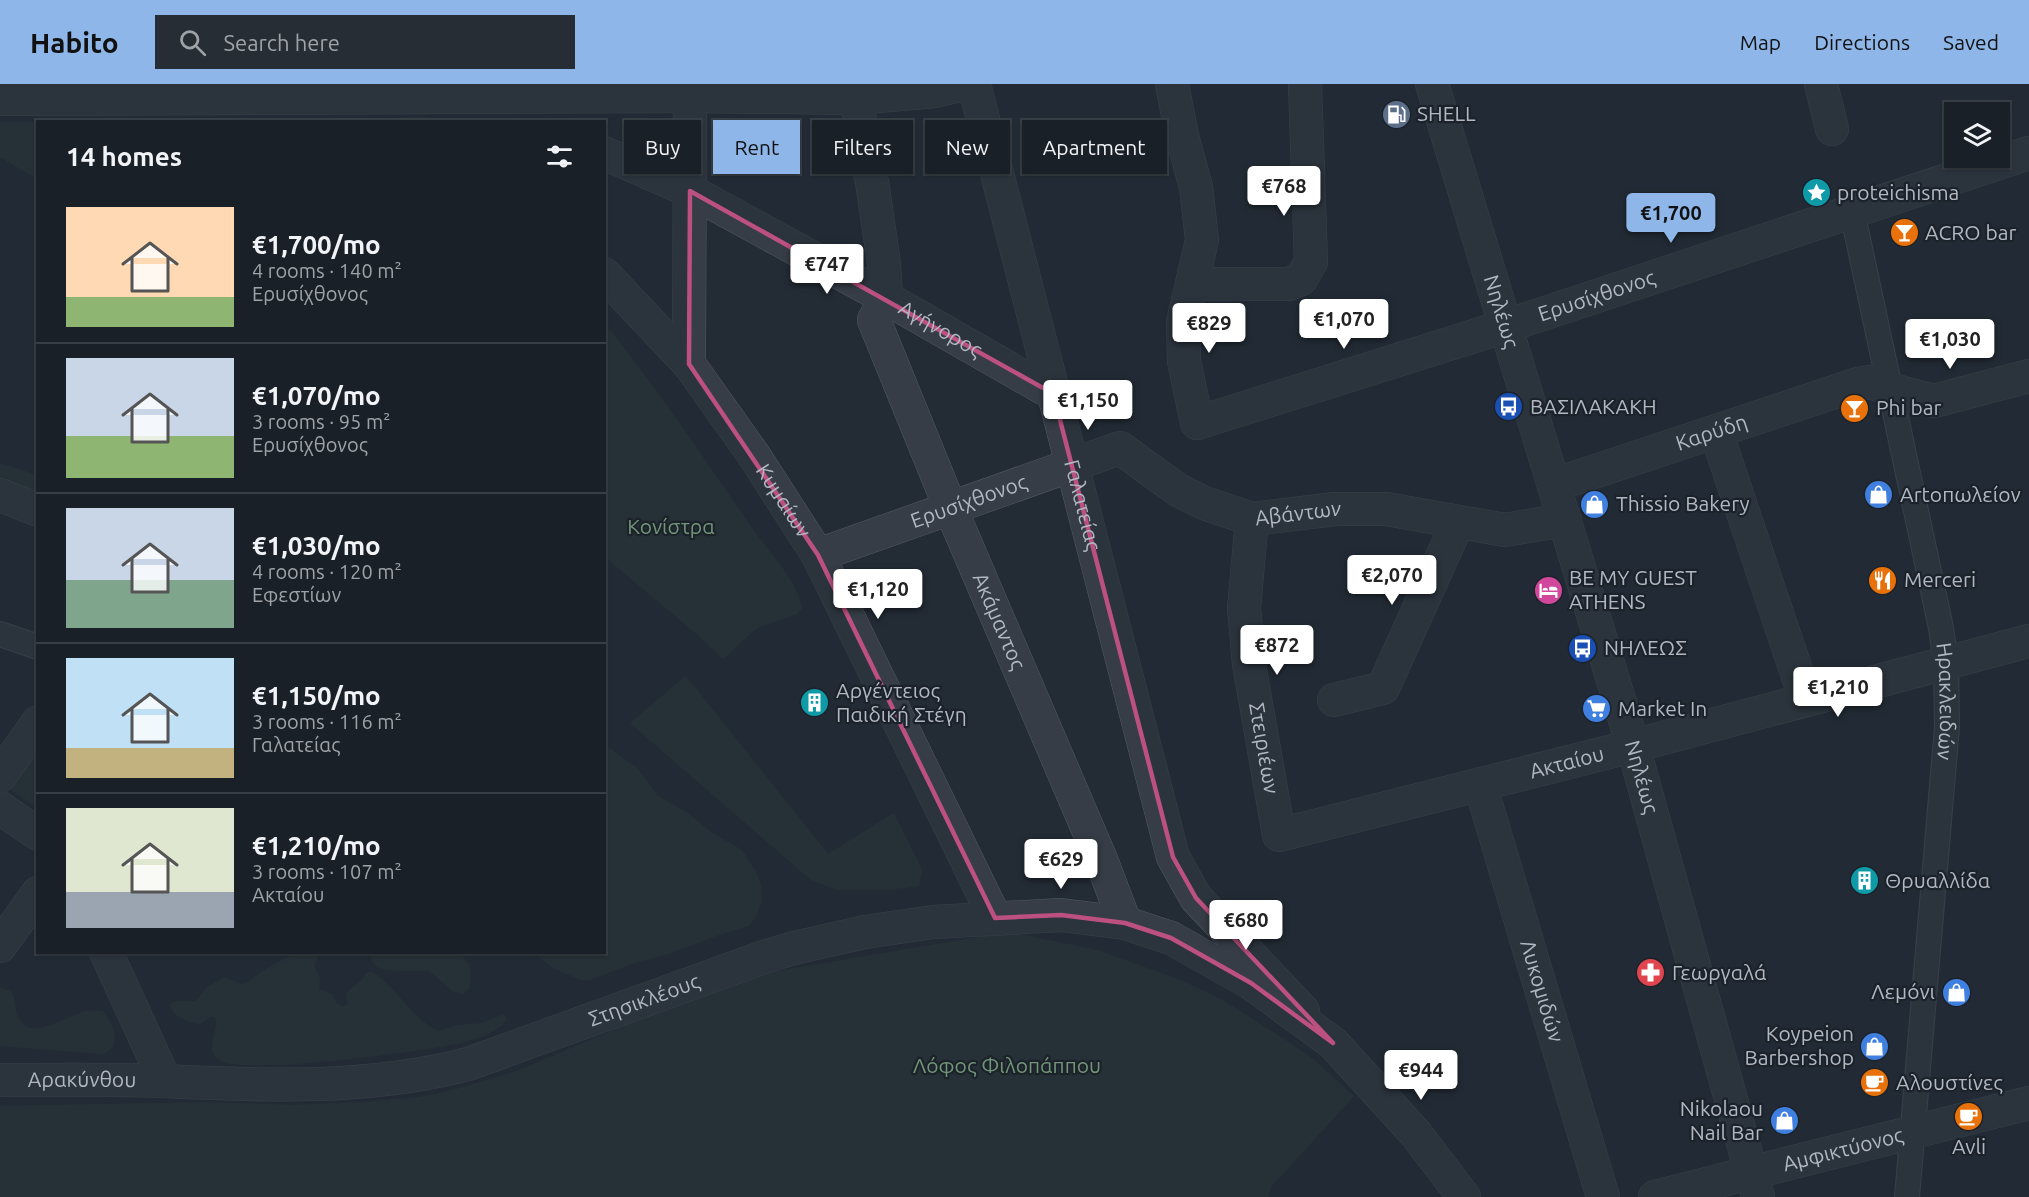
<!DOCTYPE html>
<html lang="en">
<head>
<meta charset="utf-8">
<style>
  :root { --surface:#1a2028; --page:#272d34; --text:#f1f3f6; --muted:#9fa3a8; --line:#383e45; --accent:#8eb6e9 }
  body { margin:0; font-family:Ubuntu,sans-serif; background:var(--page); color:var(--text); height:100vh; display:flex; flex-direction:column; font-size:22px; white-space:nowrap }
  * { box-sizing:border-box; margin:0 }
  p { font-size:20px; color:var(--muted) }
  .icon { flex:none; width:33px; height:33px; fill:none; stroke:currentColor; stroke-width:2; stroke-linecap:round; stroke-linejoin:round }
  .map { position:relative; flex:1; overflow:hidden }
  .sheet { position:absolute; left:36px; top:36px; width:570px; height:834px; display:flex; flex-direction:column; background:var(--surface); border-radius:0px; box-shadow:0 2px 4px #0004,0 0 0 2px var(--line) }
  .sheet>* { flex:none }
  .guide { position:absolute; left:624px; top:36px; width:570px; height:54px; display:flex; gap:12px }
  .fabs { position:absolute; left:1944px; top:18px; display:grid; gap:12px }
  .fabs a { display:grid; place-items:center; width:66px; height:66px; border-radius:0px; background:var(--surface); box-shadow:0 2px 4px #0004,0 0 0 2px var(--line); font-size:30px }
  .price { position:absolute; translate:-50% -51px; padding:0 14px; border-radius:6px; background:#fff; color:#222; font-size:20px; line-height:39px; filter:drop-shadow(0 2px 3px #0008) }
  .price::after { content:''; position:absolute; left:50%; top:36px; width:18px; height:14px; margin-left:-9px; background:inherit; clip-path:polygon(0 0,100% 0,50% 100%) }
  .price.active { background:var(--accent); color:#111 }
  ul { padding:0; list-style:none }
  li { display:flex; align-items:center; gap:18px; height:150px; padding:0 30px }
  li+li { border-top:2px solid var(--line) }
  li span { display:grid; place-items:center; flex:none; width:168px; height:120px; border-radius:0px; color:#555 }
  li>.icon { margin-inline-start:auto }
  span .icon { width:72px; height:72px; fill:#fffc; stroke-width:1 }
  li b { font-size:26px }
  h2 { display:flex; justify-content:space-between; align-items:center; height:72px; padding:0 30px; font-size:26px }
  .tag { padding:0 21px; border-radius:0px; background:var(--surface); box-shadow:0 2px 4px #0004,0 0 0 2px var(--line); font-size:21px; line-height:54px }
  .tag.active { background:var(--accent); color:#111 }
  header { display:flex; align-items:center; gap:36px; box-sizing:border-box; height:84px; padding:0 30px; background:var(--accent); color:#111 }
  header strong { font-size:28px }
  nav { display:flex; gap:33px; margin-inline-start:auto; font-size:21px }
  .search { width:420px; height:54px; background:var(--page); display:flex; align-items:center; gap:15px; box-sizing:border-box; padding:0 21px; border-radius:0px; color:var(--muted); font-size:22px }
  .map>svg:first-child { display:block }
  .green { fill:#283938 }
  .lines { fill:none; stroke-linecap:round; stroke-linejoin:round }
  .pedestrian-casing { stroke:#515860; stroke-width:26 }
  .minor-casing { stroke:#515860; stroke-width:34 }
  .tertiary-casing { stroke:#515860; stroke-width:34 }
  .pedestrian { stroke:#363d46; stroke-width:24 }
  .minor { stroke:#363d46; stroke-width:33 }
  .tertiary { stroke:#363d46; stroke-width:33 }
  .marked { fill:none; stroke:#bc507f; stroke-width:4.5; stroke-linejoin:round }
  .labels { text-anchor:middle; stroke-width:4.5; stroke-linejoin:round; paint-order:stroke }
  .poi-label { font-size:21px; fill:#b1b8c2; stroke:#1c222a; text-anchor:start }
  .street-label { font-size:21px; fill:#b1b8c2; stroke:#1c222a }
  .park-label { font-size:21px; fill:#729579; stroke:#1c222a }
</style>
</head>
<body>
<header>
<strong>Habito</strong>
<div class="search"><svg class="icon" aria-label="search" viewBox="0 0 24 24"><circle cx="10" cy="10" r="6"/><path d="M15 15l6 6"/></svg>Search here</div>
<nav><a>Map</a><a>Directions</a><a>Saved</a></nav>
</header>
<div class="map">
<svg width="2029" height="1113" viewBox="0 0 2029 1113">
  <rect width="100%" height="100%" fill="#232b35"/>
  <path class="green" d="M427,33L431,37H49H272Z
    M0,38H37V95L0,73Z
    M605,240C658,305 704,375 752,444C769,469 796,494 802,524L797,530L757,544L723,575L699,552L605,473Z
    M0,379L37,391V418L0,398Z
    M686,592L828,770L894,729L922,785L919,802L890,806H837L811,796L630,639Z
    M38,641L37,724L0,698Z
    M605,661L637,684L657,711L689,730L711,748L742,766L755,786L761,800L762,817L755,834L749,842L716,852L671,869L634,879L590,896H581L553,884L534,869L604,868Z
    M1008,848L1097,866L1181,896L1224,917L1278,951L1312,974L1354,1012L1271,1103L1268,1113H0V1022L206,1018L294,1021L363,1018L419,1013L453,1006L517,987L655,928L765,889Z
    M320,869L314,881L320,895L319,905L332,910L336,918L343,923L348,919L346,910C352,901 361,900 366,889L372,888C398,903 411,936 439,947L458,941L482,939L504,930L507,935C500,948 477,954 464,958C430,967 240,992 219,976C203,964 220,947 215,933H210L198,941C186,935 176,936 170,922L174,917H196L206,904L224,893L241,900L247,899L261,888L294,869Z
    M370,869H459C471,879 471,888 470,903L464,910L452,907L430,887C418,886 385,889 376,882C372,878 371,874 370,869Z
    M0,903L12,908C16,918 14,929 21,938C32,955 69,932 85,927C91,926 97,926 103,927C113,941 124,961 103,970L0,962Z"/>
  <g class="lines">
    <defs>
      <g id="pedestrian">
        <path id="s1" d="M1852,127L1941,544L1946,579L1947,643L1907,1113"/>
        <path d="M0,550L38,563"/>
      </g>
      <g id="minor">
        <path id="s2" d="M853,0L873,104L884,180L886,214L874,236L950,423L1102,778L1125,839"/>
        <path id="s3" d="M974,0L1173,773L1196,814L1303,927"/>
        <path id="s4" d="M1172,0L1182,52L1196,103L1202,156L1183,238L1184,277L1197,339L1506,242L2029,69"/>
        <path d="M1821,0L1832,45"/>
        <path d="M0,15L690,12L856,14L935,7L965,0"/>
        <path id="s5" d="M604,69L690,107L886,214L1043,304L1051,301"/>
        <path id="s6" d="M604,190L689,280L753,370L818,471L995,834"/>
        <path d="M1193,200H1289L1301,195L1311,178L1305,0"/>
        <path d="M689,280L690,0"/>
        <path d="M1716,348L1806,616"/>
        <path id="s7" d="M1554,401L1858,300L1870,298L1903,309L1934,317L2029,292"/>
        <path d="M0,411L38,426"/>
        <path id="s8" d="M1252,435L1244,524L1249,580L1279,751L1633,662"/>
        <path id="s9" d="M818,471L1120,364L1178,406L1204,419L1252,435L1335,425H1386L1505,446L1565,436"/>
        <path d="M1334,616L1383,604L1458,438"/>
        <path d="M0,692L38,638"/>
        <path id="s10" d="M1480,700L1603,1113"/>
        <path d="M0,724L38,750"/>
        <path d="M0,862L38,809"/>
        <path d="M106,868L165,997"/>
        <path id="s11" d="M1655,1113L2029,1019"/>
      </g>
      <g id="tertiary">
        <path id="s12" d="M1432,0L1633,662L1758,1113"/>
        <path d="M1633,662L2029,557"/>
        <path id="s13" d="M0,996C55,996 110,995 164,997C266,1002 368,1006 468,980L764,873L794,864L865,848L933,838L1061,831L1125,839L1171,854L1251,899L1333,959L1416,1050L1464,1113"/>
      </g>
    </defs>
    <use href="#pedestrian" class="pedestrian-casing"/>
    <use href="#minor" class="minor-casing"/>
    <use href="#tertiary" class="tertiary-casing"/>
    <use href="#pedestrian" class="pedestrian"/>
    <use href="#minor" class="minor"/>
    <use href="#tertiary" class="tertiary"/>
  </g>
  <path d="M0 0H2029V1113H0ZM690,107L1043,304L1051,301L1173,773L1196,814L1333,959L1251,899L1171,854L1125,839L1061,831L995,834L818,471L689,280Z" fill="#232b35" fill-opacity=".55" fill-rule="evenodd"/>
  <path class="marked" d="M690,107L1043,304L1051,301L1173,773L1196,814L1333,959L1251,899L1171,854L1125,839L1061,831L995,834L818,471L689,280Z"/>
  <defs>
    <symbol id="fuel-disc" viewBox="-11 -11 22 22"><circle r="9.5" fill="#5c6f8a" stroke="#1c222a"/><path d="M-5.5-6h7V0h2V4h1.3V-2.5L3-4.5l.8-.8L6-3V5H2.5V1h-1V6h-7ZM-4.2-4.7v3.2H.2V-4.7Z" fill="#fff"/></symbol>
    <symbol id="sight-disc" viewBox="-11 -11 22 22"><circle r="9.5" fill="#0f9aa8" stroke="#1c222a"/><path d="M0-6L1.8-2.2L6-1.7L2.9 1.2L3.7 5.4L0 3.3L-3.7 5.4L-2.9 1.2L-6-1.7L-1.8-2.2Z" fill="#fff"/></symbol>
    <symbol id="bar-disc" viewBox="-11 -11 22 22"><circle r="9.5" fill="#e8710a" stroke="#1c222a"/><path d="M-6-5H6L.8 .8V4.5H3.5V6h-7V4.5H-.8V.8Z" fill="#fff"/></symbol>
    <symbol id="bus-disc" viewBox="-11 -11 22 22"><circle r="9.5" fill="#1a4fb4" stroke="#1c222a"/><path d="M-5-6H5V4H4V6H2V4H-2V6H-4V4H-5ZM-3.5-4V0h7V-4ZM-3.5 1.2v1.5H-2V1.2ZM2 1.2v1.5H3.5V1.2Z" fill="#fff"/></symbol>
    <symbol id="shop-disc" viewBox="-11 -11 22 22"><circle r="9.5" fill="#3f7fe0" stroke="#1c222a"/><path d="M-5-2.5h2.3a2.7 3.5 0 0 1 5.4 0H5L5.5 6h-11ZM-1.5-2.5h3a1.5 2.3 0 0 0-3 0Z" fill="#fff"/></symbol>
    <symbol id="restaurant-disc" viewBox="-11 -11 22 22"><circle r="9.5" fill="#e8710a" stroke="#1c222a"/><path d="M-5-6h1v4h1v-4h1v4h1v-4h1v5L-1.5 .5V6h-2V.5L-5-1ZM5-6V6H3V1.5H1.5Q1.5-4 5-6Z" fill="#fff"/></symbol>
    <symbol id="hotel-disc" viewBox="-11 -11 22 22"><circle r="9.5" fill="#d1479c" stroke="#1c222a"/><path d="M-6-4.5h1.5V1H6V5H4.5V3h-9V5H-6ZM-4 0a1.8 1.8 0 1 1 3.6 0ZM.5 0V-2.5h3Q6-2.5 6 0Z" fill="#fff"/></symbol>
    <symbol id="building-disc" viewBox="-11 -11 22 22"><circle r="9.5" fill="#0f9aa8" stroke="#1c222a"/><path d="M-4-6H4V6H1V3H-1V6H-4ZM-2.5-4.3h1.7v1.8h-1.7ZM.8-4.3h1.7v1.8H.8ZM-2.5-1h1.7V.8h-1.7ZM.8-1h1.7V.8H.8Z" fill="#fff"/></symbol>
    <symbol id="supermarket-disc" viewBox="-11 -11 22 22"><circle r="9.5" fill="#3f7fe0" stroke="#1c222a"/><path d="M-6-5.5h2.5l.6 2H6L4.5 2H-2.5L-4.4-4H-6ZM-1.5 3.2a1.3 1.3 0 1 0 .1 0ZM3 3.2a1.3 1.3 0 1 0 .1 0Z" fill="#fff"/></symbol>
    <symbol id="pharmacy-disc" viewBox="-11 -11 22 22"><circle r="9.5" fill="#e0444e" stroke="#1c222a"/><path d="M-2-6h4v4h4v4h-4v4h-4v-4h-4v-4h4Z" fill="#fff"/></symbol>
    <symbol id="cafe-disc" viewBox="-11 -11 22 22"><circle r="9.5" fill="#e8710a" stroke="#1c222a"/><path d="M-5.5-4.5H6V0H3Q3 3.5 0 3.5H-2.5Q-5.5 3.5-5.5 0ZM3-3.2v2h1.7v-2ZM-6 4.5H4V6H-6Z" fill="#fff"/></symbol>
  </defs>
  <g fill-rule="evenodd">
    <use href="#fuel-disc" x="1380" y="14" width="33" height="33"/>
    <use href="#sight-disc" x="1800" y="92" width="33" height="33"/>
    <use href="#bar-disc" x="1888" y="132" width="33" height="33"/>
    <use href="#bus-disc" x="1492" y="306" width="33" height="33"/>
    <use href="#bar-disc" x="1838" y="308" width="33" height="33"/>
    <use href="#shop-disc" x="1862" y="394" width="33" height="33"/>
    <use href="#shop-disc" x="1578" y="404" width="33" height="33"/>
    <use href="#restaurant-disc" x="1866" y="480" width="33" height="33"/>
    <use href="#hotel-disc" x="1532" y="490" width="33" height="33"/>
    <use href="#bus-disc" x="1566" y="548" width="33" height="33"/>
    <use href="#building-disc" x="798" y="602" width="33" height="33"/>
    <use href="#supermarket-disc" x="1580" y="608" width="33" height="33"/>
    <use href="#building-disc" x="1848" y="780" width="33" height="33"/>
    <use href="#pharmacy-disc" x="1634" y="872" width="33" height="33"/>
    <use href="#shop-disc" x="1940" y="892" width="33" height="33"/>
    <use href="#shop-disc" x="1858" y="946" width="33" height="33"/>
    <use href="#cafe-disc" x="1858" y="982" width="33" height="33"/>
    <use href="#cafe-disc" x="1952" y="1016" width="33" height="33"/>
    <use href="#shop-disc" x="1768" y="1020" width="33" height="33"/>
  </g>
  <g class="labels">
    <g class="poi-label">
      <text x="1417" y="37">SHELL</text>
      <text x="1837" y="116">proteichisma</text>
      <text x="1925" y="156">ACRO bar</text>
      <text x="1530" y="330">ΒΑΣΙΛΑΚΑΚΗ</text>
      <text x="1876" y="331">Phi bar</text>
      <text x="1900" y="418">Artοπωλείον</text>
      <text x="1616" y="427">Thissio Bakery</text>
      <text x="1569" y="501">BE MY GUEST<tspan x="1569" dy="24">ATHENS</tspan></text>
      <text x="1904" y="503">Merceri</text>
      <text x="1604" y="571">ΝΗΛΕΩΣ</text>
      <text x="836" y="614">Αργέντειος<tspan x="836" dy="24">Παιδική Στέγη</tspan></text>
      <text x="1618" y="632">Market In</text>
      <text x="1885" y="804">Θρυαλλίδα</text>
      <text x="1672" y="896">Γεωργαλά</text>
      <text x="1935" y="915" text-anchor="end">Λεμόνι</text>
      <text x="1854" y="957" text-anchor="end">Koypeion<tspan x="1854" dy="24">Barbershop</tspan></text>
      <text x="1896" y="1006">Αλουστίνες</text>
      <text x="1763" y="1032" text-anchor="end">Nikolaou<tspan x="1763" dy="24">Nail Bar</tspan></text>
      <text x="1969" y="1070" text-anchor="middle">Avli</text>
    </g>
    <g class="street-label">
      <text dy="7" stroke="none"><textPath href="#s4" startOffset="765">Ερυσίχθονος</textPath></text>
      <text dy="7" stroke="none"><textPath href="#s12" startOffset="238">Νηλέως</textPath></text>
      <text dy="7" stroke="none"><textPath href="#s5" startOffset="380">Αγήνορος</textPath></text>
      <text dy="7" stroke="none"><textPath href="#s7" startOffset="166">Καρύδη</textPath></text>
      <text dy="7" stroke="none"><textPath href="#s6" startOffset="290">Κυμαίων</textPath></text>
      <text dy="7" stroke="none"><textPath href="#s9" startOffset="160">Ερυσίχθονος</textPath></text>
      <text dy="7" stroke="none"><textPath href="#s3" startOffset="435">Γαλατείας</textPath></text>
      <text dy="7" stroke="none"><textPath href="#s9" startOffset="518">Αβάντων</textPath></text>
      <text dy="7" stroke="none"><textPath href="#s2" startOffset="568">Ακάμαντος</textPath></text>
      <text dy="7" stroke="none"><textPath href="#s1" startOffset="500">Ηρακλειδών</textPath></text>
      <text dy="7" stroke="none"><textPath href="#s8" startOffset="231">Στειριέων</textPath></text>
      <text dy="7" stroke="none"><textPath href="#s8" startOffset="616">Ακταίου</textPath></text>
      <text dy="7" stroke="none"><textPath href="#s12" startOffset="724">Νηλέως</textPath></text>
      <text dy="7" stroke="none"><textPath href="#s10" startOffset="216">Λυκομιδών</textPath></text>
      <text dy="7" stroke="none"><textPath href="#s13" startOffset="657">Στησικλέους</textPath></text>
      <text dy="7" stroke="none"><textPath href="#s13" startOffset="82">Αρακύνθου</textPath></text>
      <text dy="7" stroke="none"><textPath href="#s11" startOffset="194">Αμφικτύονος</textPath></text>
    </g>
    <g class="park-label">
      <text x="671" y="450">Κονίστρα</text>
      <text x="1007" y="989">Λόφος Φιλοπάππου</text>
    </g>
  </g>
</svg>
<div class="fabs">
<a><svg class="icon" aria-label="layers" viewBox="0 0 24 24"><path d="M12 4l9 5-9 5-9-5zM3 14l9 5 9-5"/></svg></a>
</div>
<b class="price" style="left:1284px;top:133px">€768</b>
<b class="price active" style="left:1671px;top:160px">€1,700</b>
<b class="price" style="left:827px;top:211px">€747</b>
<b class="price" style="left:1344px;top:266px">€1,070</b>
<b class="price" style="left:1209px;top:270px">€829</b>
<b class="price" style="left:1950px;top:286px">€1,030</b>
<b class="price" style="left:1088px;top:347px">€1,150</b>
<b class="price" style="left:1392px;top:522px">€2,070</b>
<b class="price" style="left:878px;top:536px">€1,120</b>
<b class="price" style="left:1277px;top:592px">€872</b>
<b class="price" style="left:1838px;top:634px">€1,210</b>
<b class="price" style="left:1061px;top:806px">€629</b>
<b class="price" style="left:1246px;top:867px">€680</b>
<b class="price" style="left:1421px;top:1017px">€944</b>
<div class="guide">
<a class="tag">Buy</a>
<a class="tag active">Rent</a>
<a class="tag">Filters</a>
<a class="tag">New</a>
<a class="tag">Apartment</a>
</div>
<section class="sheet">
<h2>14 homes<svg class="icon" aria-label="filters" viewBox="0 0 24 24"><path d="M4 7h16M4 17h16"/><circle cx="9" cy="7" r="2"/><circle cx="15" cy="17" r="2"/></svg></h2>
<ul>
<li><span style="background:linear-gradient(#ffd9b3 75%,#8fb573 0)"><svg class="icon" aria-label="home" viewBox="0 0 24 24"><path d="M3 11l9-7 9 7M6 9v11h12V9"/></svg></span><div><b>€1,700/mo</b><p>4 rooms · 140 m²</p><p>Ερυσίχθονος</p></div></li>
<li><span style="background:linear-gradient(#c9d6e8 65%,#8fb573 0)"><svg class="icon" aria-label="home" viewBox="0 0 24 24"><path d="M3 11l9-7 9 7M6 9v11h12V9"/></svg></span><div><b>€1,070/mo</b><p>3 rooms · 95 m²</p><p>Ερυσίχθονος</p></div></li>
<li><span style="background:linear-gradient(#c9d6e8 60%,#7fa58c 0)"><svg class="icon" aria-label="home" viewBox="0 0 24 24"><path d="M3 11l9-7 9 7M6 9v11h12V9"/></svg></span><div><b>€1,030/mo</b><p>4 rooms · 120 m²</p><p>Εφεστίων</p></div></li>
<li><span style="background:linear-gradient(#bfe0f5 75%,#c2b280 0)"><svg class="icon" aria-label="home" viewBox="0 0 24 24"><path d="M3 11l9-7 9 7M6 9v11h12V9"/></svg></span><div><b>€1,150/mo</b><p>3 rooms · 116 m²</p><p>Γαλατείας</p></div></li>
<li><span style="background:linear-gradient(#dfe7d0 70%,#9aa5b1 0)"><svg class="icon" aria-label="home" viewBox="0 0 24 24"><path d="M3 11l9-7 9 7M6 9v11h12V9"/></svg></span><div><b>€1,210/mo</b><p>3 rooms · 107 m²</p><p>Ακταίου</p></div></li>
</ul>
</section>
</div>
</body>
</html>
